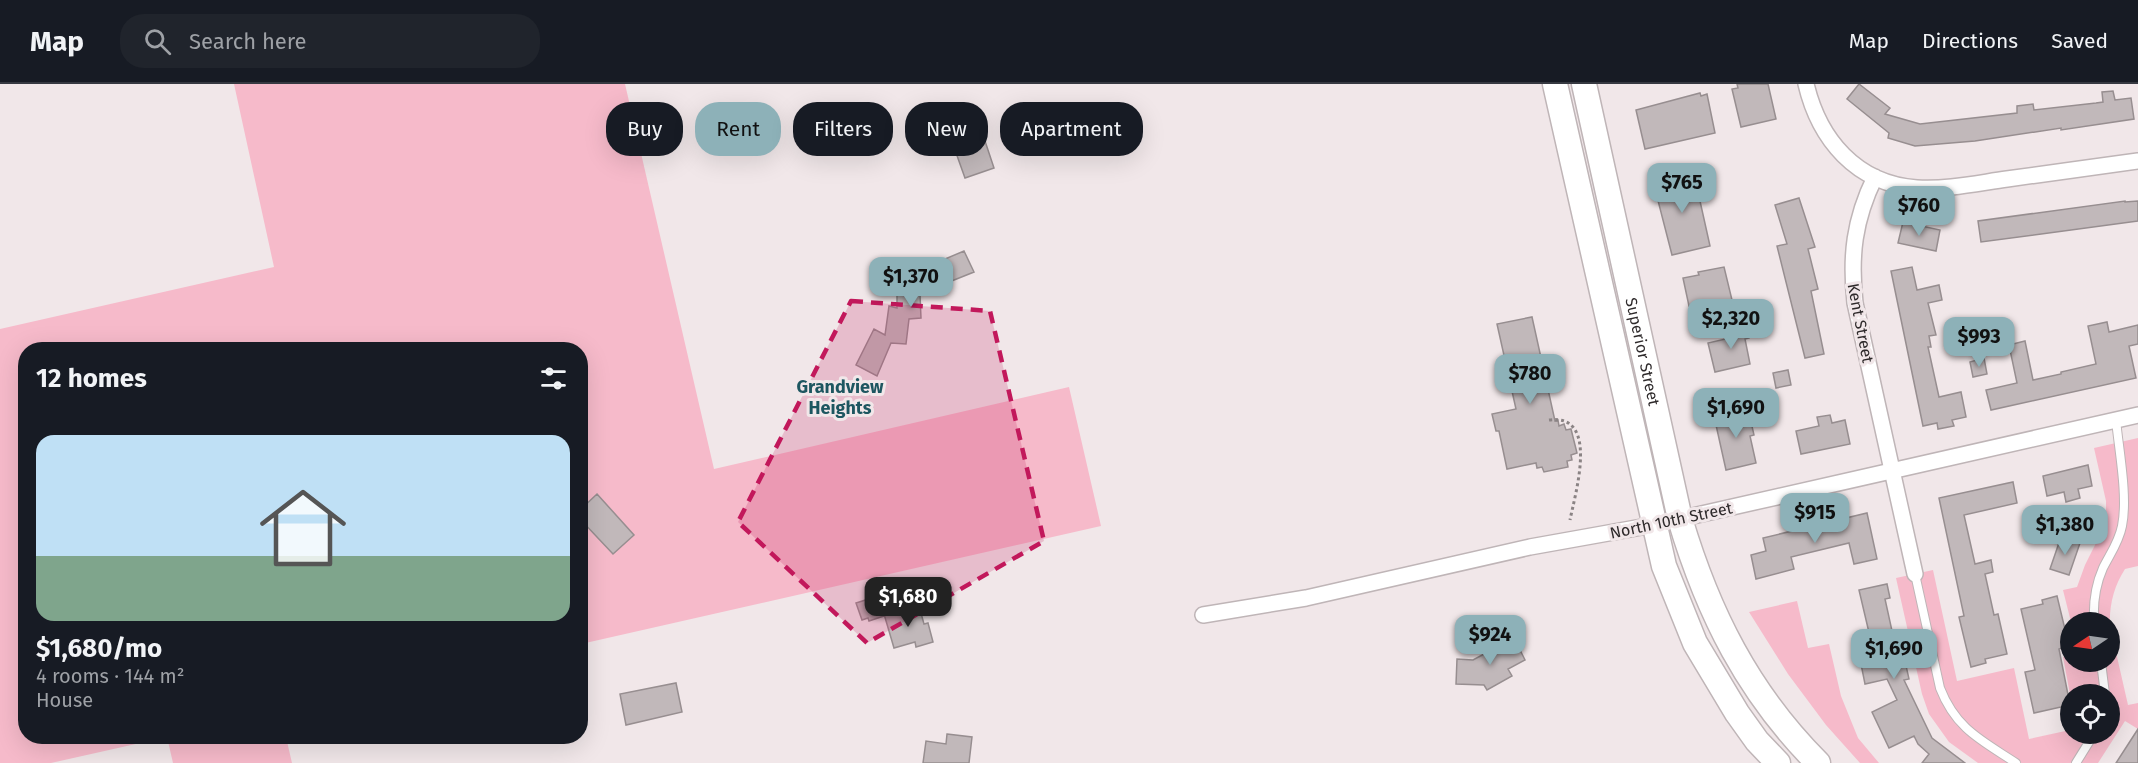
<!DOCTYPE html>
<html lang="en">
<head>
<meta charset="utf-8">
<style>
  :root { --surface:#171b24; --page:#20242c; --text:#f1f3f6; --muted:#9ea1a6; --line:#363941; --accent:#8db1b8 }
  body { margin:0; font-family:"Fira Sans",sans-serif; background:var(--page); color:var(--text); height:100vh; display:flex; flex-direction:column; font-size:22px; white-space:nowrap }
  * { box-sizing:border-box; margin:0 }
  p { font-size:20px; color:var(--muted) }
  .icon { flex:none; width:33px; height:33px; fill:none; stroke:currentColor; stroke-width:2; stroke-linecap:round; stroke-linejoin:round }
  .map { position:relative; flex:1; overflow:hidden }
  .panel { position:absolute; left:18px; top:258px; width:570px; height:402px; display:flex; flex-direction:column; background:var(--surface); border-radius:24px; box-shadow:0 6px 24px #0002 }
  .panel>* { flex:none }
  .guide { position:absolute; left:606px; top:18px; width:570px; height:54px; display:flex; gap:12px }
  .needle { width:39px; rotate:257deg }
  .fabs { position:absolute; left:2060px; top:528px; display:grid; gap:12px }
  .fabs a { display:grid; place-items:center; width:60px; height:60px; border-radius:50%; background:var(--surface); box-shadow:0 6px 24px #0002; font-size:30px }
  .price { position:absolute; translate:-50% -51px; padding:0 14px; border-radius:12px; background:var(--accent); color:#111; font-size:20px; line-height:39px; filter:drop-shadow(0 2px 3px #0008) }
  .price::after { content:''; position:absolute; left:50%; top:36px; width:18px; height:14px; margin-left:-9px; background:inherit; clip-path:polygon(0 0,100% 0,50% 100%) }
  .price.current { background:#222; color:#fff }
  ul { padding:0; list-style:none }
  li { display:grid; align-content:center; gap:12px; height:318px; padding:0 18px }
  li+li { border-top:2px solid var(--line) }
  li span { display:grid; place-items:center; height:186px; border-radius:18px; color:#555 }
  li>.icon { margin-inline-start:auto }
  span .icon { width:108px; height:108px; fill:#fffc; stroke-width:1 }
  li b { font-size:26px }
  h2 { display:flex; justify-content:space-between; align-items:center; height:72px; padding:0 18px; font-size:26px }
  .tag { padding:0 21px; border-radius:24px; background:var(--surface); box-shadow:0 6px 24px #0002; font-size:21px; line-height:54px }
  .tag.current { background:var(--accent); color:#111 }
  header { display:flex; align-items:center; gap:36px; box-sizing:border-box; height:84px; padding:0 30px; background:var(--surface); border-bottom:2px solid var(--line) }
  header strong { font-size:28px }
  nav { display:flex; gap:33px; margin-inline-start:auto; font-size:21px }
  .search { width:420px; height:54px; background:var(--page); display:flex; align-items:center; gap:15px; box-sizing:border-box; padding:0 21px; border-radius:24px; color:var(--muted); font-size:22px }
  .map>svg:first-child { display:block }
  .green { fill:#f6baca }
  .building { fill:#c1b8ba; stroke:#978e90; stroke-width:1.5 }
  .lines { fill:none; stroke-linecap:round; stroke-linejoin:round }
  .lane-casing { stroke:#bfb5b7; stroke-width:10 }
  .street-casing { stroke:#bfb5b7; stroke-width:18 }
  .primary-casing { stroke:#bfb5b7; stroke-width:27 }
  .path { stroke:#8a8384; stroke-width:3; stroke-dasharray:3 3; stroke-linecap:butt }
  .lane { stroke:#fff; stroke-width:8 }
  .street { stroke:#fff; stroke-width:15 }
  .primary { stroke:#fff; stroke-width:24 }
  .marked { fill:#c2185b; fill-opacity:0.2; stroke:#c2185b; stroke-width:4.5; stroke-dasharray:12 8; stroke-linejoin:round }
  .labels { text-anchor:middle; stroke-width:6; stroke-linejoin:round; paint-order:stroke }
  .street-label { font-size:16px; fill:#2e2a2b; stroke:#f1e7e9 }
  .neighbourhood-label { font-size:18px; font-weight:bold; fill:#1d5660; stroke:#f1e7e9 }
</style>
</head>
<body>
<header>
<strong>Map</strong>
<div class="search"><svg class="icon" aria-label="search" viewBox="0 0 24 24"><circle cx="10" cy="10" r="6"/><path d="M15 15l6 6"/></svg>Search here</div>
<nav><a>Map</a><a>Directions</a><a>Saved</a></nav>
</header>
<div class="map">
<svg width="2138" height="679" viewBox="0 0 2138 679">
  <rect width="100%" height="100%" fill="#f1e7e9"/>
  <path class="green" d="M234,0H625L714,385L1069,303L1101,442L581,560L580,266H26V652L286,653L292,679H173L167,653L51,679H0V245L274,183Z
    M2138,354V482L2125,485C2114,502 2109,521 2110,542L2128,621L2138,619V645L2125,637L2098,679H1978L1949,658L1929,630L1922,610L1896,494L1933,486L1957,597L2014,584L2029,655L2070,646V650H2109V610H2070L2063,573L2070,572V578H2109V538H2071L2063,506L2077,503L2085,481L2099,453L2106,433V417L2094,364Z
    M1797,517L1808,564L1829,560L1841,612L1858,654L1879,679H1860L1826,641L1788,590L1749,528Z"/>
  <path class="building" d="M1737,0H1768L1776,35L1741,43L1732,5L1738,4Z
    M1859,0L1890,24L1885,30L1920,40L2017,29V22L2033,20L2034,26L2096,19L2103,18L2102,8L2113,7L2115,16L2131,14L2134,35L2061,46V44L1975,57L1915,62L1888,54L1889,49L1847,15Z
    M1700,9L1701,12L1707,10L1715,49L1645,65L1636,26Z
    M980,42L994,84L965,94L950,52Z
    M1694,90L1710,162L1672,171L1655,105L1657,104L1656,99Z
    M1799,114L1815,163L1808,165L1818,205L1811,207L1824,270L1805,274L1777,162L1787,160L1775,121Z
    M2125,117V118L2138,117V137L1981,158L1978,137Z
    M1903,138L1940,146L1936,167L1898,159Z
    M964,167L974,188L929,206V208L920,211L921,234L909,235L906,260L891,259L877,292L856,281L874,245L885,251L889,222L897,224V207H909L902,192L919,185V186Z
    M1724,183L1732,216L1707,224L1705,218L1689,222L1683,194L1699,191L1698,188Z
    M1912,183L1917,206L1939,201L1942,216L1928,219L1936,251L1929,252L1931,263H1928L1939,313L1961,308L1966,333L1952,336L1954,342L1938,345L1937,339L1923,342L1891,187Z
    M1532,233L1555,337L1558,336L1559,342L1564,340L1566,346L1571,345L1577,369L1571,371L1572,376L1567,377L1568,383L1544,388L1542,383L1537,384L1536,379L1507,385L1499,347H1496L1492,330L1516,325L1497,240Z
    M2107,238L2109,248L2138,241V260L2129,262L2136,294L1991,326L1986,306L2017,299L2009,261L2025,257L2033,296L2061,290V288L2096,280L2088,242Z
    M1746,240L1749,254L1745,255L1750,280L1715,288L1708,259L1730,254L1727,244Z
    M1984,274L1987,290L1973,293L1970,278Z
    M1788,286L1791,301L1776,304L1773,289Z
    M1744,325L1748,339L1751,338L1754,351L1750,352L1756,379L1726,386L1714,332Z
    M1830,331L1832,339L1845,336L1850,360L1801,370L1796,347L1819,342L1817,333Z
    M2088,381L2092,402L2078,405L2080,414L2066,418L2064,408L2047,412L2043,392Z
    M2013,398L2017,419L1964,431L1975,480L1991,476L1993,488L1985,490L1994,531L1998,530L2007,570L1985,575L1986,579L1971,583L1959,533L1964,532L1939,414Z
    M597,410L634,451L613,470L580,435V426Z
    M1867,429L1877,475L1854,480L1849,459L1791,473L1794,485L1756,495L1751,471L1766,467L1763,454Z
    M2061,453L2080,459L2069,491L2050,485Z
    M1887,500L1890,514L1885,515L1892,547L1898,546L1909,595L1904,596L1932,654L1965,679H1922L1929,670L1918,660L1914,652L1889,664L1872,628L1897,616L1887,595L1865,600L1857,560L1871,557L1859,506Z
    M878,512L884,532L869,537L868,534L862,536L856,519Z
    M2057,512L2069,562L2059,565L2070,621L2034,629L2025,588L2035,586L2021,525L2043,520L2042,516Z
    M919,522L924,540L928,539L933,558L916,563L915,558L894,564L884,530Z
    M1514,554L1525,576L1508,585L1512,592L1487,606L1484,601L1456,600L1457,575L1473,576Z
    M676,599L682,628L626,641L620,610Z
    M2138,645V679H2116Z
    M947,650L972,653L969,679H923L926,657L946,660Z"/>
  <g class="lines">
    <defs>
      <path id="lane" d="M1915,490L1940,604C1956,645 1981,656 2016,679
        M2094,538C2093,519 2095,502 2103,484C2110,470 2119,458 2122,442C2128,413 2119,367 2116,336
        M2101,578L2105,610
        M2076,679L2094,650"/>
      <path id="street" d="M1806,0C1819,55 1856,100 1917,104C1946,106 1978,99 2007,95C2051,89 2094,83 2138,77
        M1875,93C1854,136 1850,172 1855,219L1915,490
        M1203,531L1306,514L1530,463L1653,441L2138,331"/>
      <g id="primary">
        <path d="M1555,0L1664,482L1695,559L1737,629L1757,657L1778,679"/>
        <path id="s1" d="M1584,0L1680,435C1708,529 1748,609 1818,679"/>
      </g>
    </defs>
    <use href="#lane" class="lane-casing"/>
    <use href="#street" class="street-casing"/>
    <use href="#primary" class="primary-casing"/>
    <path class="path" d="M1549,336C1600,329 1575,410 1570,436"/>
    <use href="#lane" class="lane"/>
    <use href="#street" class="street"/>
    <use href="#primary" class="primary"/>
  </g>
  <path class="marked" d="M851,217L990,227L1044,457L867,559L738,438Z"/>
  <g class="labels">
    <g class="street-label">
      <text transform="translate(1861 239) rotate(79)" y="6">Kent Street</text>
      <text dy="6" stroke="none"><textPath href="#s1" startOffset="274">Superior Street</textPath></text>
      <text transform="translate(1671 436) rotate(-12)" y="6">North 10th Street</text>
    </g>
    <g class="neighbourhood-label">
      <text x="840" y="309">Grandview<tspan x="840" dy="21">Heights</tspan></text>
    </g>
  </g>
</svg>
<div class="fabs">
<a><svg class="needle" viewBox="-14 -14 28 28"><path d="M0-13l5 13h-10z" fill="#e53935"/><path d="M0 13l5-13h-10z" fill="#9ea1a6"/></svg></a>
<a><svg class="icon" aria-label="locate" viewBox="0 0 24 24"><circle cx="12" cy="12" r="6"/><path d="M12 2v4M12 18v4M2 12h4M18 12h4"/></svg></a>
</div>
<b class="price" style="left:1682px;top:130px">$765</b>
<b class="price" style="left:1919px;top:153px">$760</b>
<b class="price" style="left:911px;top:224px">$1,370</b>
<b class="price" style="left:1731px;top:266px">$2,320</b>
<b class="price" style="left:1979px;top:284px">$993</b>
<b class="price" style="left:1530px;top:321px">$780</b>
<b class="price" style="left:1736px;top:355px">$1,690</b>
<b class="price" style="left:1815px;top:460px">$915</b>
<b class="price" style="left:2065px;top:472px">$1,380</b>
<b class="price current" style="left:908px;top:544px">$1,680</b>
<b class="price" style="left:1490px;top:582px">$924</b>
<b class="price" style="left:1894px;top:596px">$1,690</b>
<div class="guide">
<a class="tag">Buy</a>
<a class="tag current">Rent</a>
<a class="tag">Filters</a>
<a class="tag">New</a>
<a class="tag">Apartment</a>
</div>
<section class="panel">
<h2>12 homes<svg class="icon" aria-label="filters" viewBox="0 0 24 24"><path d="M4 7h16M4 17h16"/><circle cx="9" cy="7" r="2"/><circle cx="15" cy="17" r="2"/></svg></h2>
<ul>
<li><span style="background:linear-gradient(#bfe0f5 65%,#7fa58c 0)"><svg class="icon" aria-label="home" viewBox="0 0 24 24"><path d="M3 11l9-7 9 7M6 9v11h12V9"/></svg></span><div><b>$1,680/mo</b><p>4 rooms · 144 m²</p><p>House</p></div></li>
</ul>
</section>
</div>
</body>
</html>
